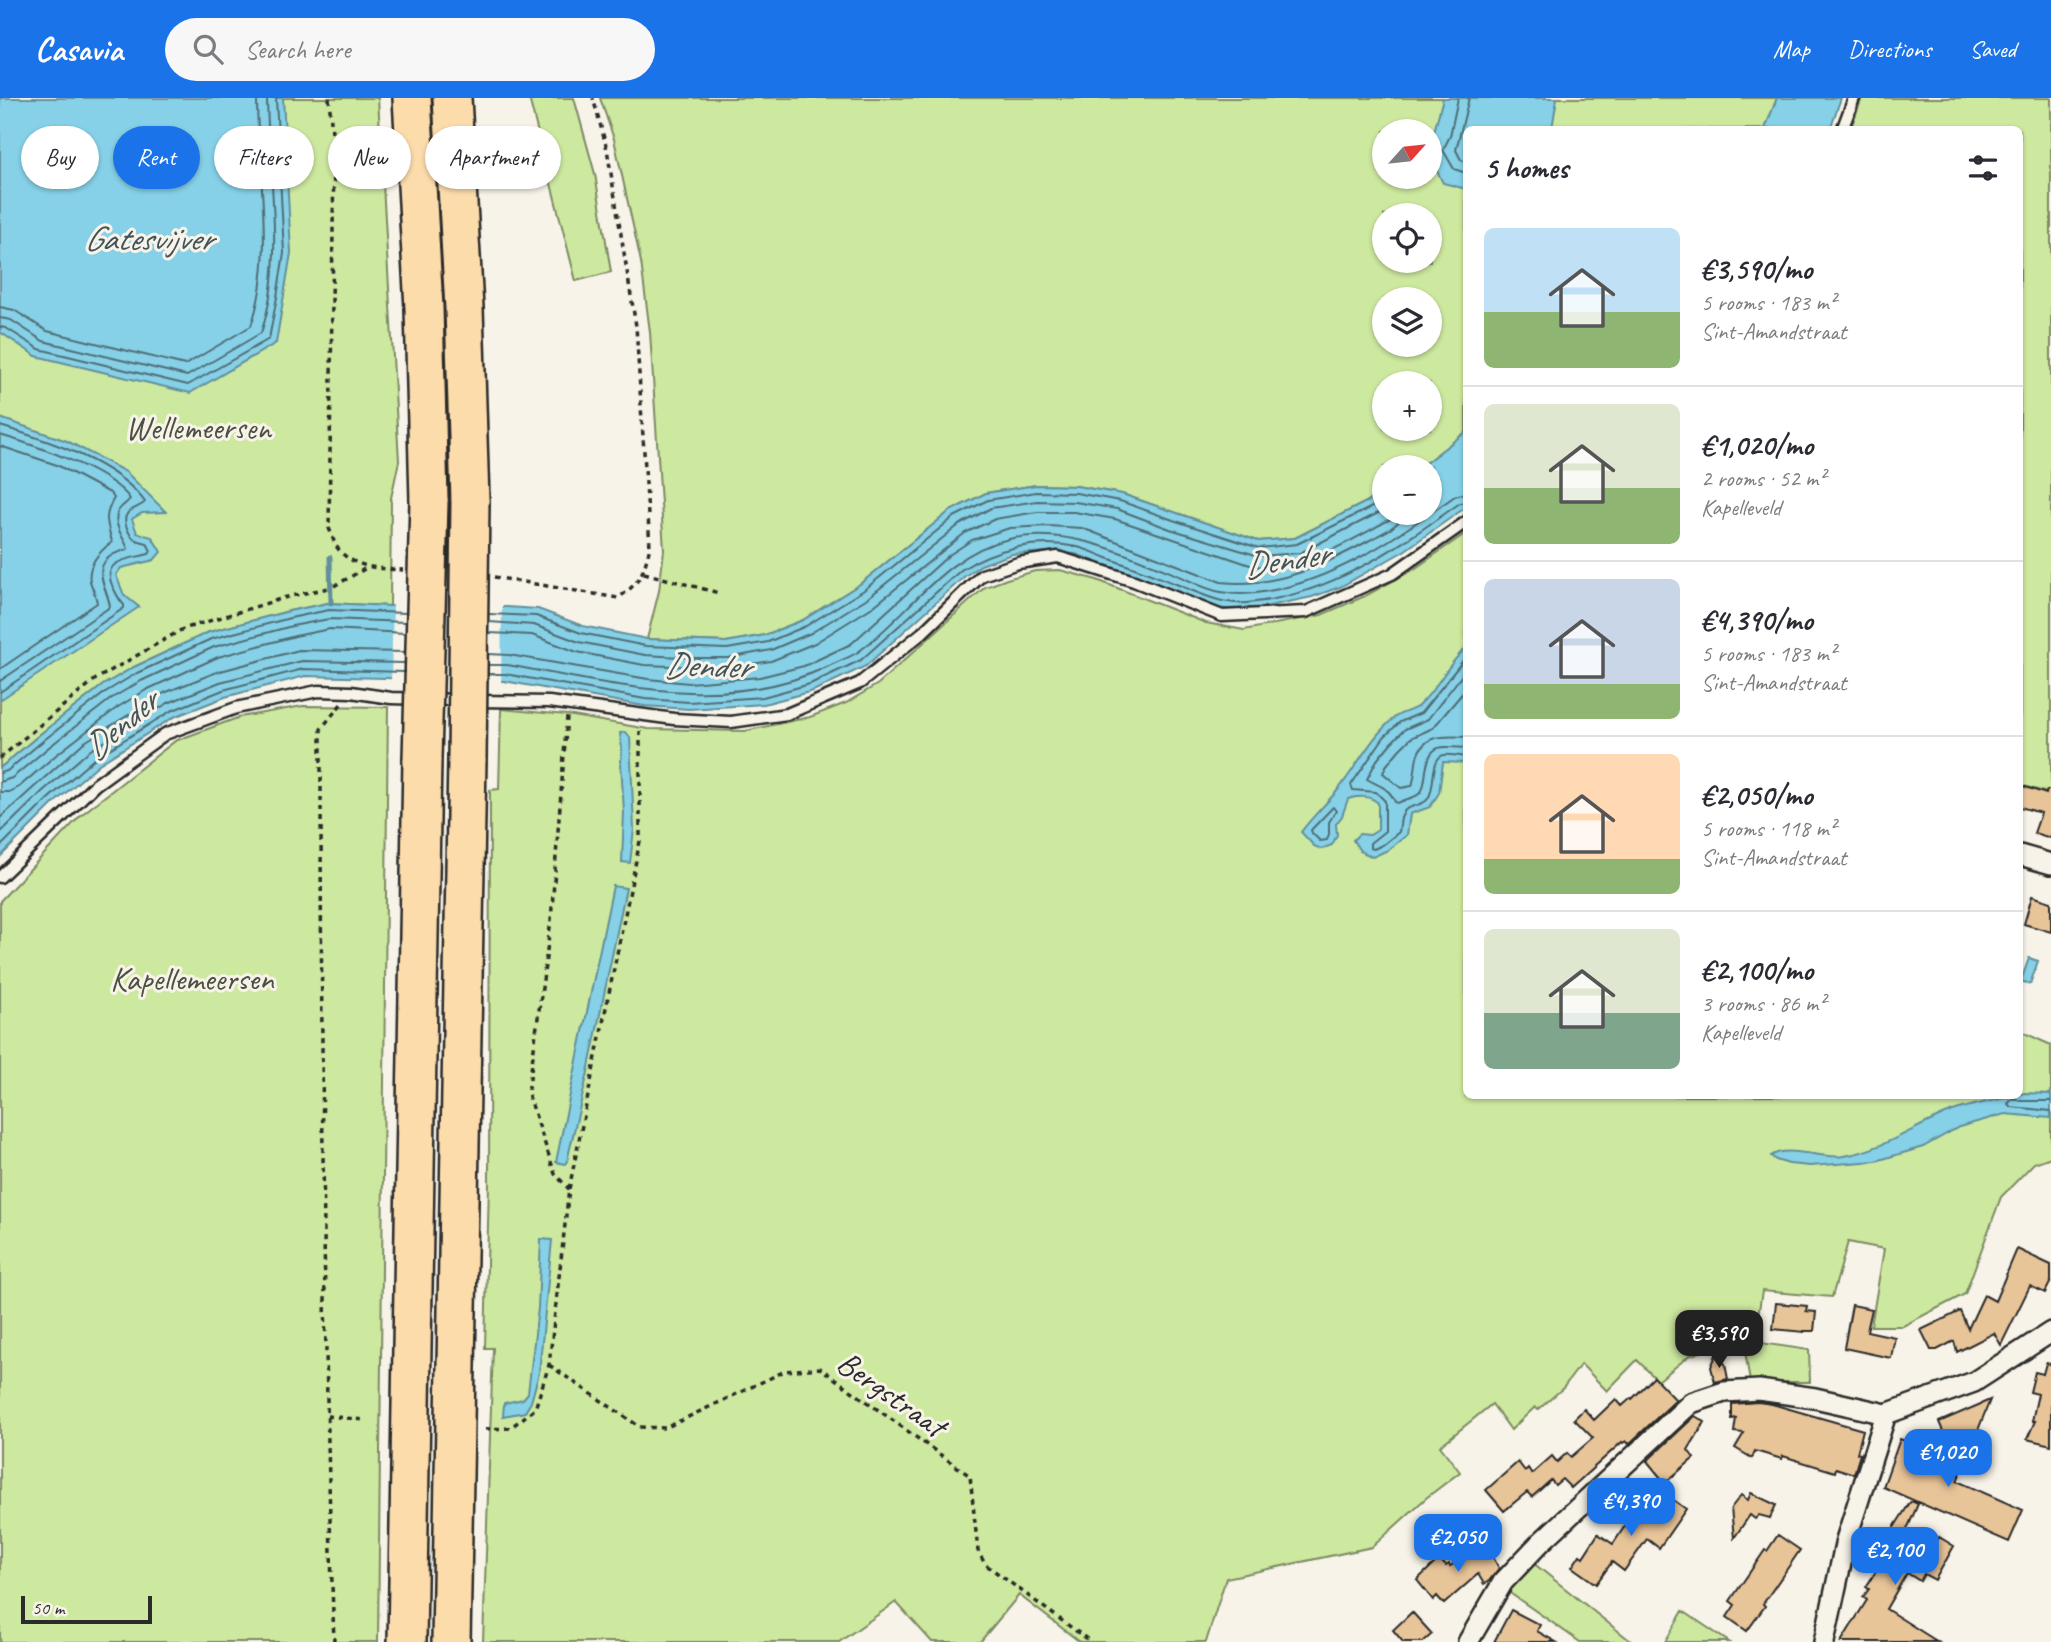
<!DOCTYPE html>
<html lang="en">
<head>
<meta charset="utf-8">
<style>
  :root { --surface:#fff; --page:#f7f7f7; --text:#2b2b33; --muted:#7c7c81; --line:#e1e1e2; --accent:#1a73e8 }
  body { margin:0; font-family:Caveat,sans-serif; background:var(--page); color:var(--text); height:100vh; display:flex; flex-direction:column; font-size:26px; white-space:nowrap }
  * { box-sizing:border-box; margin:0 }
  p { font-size:23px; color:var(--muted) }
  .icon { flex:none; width:38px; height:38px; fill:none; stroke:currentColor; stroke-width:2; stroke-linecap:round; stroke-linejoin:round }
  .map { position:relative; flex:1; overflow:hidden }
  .drawer { position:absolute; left:1463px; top:28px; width:560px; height:973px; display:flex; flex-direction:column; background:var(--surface); border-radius:10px; box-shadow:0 2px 5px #0004 }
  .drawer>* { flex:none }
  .guide { position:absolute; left:21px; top:28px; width:665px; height:63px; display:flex; gap:14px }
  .needle { width:46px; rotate:63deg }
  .fabs { position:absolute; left:1372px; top:21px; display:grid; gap:14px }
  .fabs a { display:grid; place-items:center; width:70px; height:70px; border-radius:50%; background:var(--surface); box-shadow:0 2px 5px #0004; font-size:35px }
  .scale { position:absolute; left:21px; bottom:18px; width:131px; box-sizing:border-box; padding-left:7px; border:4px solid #2b2b2b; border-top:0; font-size:19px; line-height:24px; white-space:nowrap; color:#2b2b2b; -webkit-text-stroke:5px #f7f3e8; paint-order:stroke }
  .price { position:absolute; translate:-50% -60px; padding:0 16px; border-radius:14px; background:var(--accent); color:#fff; font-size:23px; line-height:46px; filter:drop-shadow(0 2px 4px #0008) }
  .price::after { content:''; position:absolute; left:50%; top:42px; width:21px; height:16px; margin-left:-10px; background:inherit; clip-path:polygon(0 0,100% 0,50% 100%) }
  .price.on { background:#222; color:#fff }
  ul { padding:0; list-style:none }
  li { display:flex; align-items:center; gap:21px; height:175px; padding:0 21px }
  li+li { border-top:2px solid var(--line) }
  li span { display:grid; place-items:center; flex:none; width:196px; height:140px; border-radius:10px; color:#555 }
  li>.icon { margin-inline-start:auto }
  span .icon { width:84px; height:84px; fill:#fffc; stroke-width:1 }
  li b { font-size:30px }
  h2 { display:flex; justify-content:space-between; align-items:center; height:84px; padding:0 21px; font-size:30px }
  .tag { padding:0 24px; border-radius:32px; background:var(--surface); box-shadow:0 2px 5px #0004; font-size:24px; line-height:63px }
  .tag.on { background:var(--accent); color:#fff }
  header { display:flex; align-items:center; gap:42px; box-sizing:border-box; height:98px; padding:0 35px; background:var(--accent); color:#fff }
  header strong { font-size:33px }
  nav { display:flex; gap:38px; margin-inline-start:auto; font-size:24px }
  .search { width:490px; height:63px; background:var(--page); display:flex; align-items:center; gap:18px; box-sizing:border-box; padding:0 24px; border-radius:38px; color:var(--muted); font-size:26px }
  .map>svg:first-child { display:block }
  .green { fill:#cde89f; stroke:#7c8a65; stroke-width:2; fill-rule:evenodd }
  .water { fill:#86d1e7; stroke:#628f9c; stroke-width:2 }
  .pier { fill:#f7f3e8 }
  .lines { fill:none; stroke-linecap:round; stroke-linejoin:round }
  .shore { stroke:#4f6d76; stroke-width:2 }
  .stream { stroke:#628f9c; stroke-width:5 }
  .building { fill:#e8c499; stroke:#2b2b2b; stroke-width:2 }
  .service-casing { stroke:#2b2b2b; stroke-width:15 }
  .minor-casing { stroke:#2b2b2b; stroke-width:24 }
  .motorway-casing { stroke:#2b2b2b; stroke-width:42 }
  .path { stroke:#2b2b2b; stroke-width:3.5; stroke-dasharray:5 5; stroke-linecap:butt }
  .service { stroke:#f7f3e8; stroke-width:10 }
  .minor { stroke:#f7f3e8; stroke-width:19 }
  .motorway { stroke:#fddcac; stroke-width:37 }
  .motorway-bridge-casing { stroke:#2b2b2b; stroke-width:42; stroke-linecap:butt }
  .motorway-bridge { stroke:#fddcac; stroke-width:37 }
  .labels { text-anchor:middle; stroke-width:6; stroke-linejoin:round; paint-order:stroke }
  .park-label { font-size:33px; fill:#4b5142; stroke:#f7f3e8 }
  .street-label { font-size:33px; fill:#2b2b2b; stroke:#f7f3e8 }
  .water-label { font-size:35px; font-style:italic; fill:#42545a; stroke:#f7f3e8 }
</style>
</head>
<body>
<header>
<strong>Casavia</strong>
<div class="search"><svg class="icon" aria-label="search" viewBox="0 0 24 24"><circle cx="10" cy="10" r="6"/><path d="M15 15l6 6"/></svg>Search here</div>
<nav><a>Map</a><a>Directions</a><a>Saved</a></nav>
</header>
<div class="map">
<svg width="2051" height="1544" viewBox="0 0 2051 1544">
  <rect width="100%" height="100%" fill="#f7f3e8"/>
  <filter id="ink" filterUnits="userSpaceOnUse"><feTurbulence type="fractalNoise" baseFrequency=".0143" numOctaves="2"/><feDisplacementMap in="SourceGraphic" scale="14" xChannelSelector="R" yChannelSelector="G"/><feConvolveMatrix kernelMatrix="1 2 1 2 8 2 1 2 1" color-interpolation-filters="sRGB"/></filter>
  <g filter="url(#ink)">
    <path class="green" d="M0,0H378L399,363L391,400L390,508L328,505L289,513L209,534L134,569L103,587L39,637L0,670Z
      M529,0H574L595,76L611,174L576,183Z
      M600,0H1777L1765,31L1466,32V334L1420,369H1384V395L1295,440L1258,443L1122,396L1076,388L1036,387L986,395L950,413L860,486L803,522L765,537L726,544L647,541L659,493L664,452L650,234L641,164L614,41ZM1384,33H1430V79H1384ZM1384,117H1430V163H1384ZM1384,201H1430V247H1384ZM1384,285H1430V331H1384Z
      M1862,0H2051V696L2020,687V32H1850Z
      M1466,435V998H2020V933L2051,947V1059L2034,1065L2001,1099L1965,1196L1903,1228H1871L1884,1151L1848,1144L1832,1199L1762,1193L1754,1244L1809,1252L1810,1284H1750L1745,1253L1730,1243L1689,1258L1658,1283L1637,1262L1607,1293L1581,1266L1563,1290L1538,1312L1535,1309L1511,1332L1492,1306L1440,1348L1460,1374L1426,1400L1372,1449L1226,1480L1206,1544H1080L1019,1497L980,1544H932L896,1504L839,1544H483L493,1250H485L489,1085L490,692L499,691L501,611L567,617L648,631L745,633L810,619L846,605L878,586L985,489L1007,481L1035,473L1060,472L1097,482L1206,525L1244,532L1321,517L1365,498L1413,472Z
      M303,608L388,609L378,1544H0V803L81,717L175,643L240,619Z
      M1532,1464L1632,1544H1580L1507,1493Z
      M1683,1513L1729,1544H1665Z"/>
    <path class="water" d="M0,0H283L291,155L276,245L190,295L36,258L0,234Z
      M1443,0H1557L1552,31L1466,32V91L1443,85L1430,59V49Z
      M1777,0H1841L1830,31H1765Z
      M0,320L67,343L126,374L166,414L142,415L132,421L137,435L152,439L161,454L154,462L121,470L116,477L124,497L139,509L0,602Z
      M1466,334V409L1404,453L1340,489L1312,499L1245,513L1215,510L1076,456L1049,454L1012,456L981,467L965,478L866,568L813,593L764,606L689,611L644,608L504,583L305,578L225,599L174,619L99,666L54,705L0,759V670L39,637L103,587L134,569L209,534L289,513L328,505L390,508L506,509L538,511L583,528L647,541L726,544L765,537L803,522L860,486L950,413L986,395L1036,387L1076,388L1122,396L1258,443L1295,440L1384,395V415H1430V369H1420Z
      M1466,550V665L1443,664L1439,695L1430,709L1410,716L1407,737L1388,752L1373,759L1360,753L1353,742L1359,736L1370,737L1378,732V705C1371,698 1359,697 1348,701L1342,718L1336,726L1337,737L1332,747L1321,751L1314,748L1301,734C1312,719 1325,707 1337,693C1357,669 1369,641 1394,620C1400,614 1411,614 1418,608C1437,592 1447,566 1466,550Z
      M626,634L630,639L634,731L630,765L622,764L624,714L621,665L622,651L620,635Z
      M613,788L626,790L588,974L567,1063L565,1066L556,1064Z
      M2029,860L2038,863L2030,886L2021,883Z
      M2025,995L2051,996V1020L2005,1016L1959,1029L1923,1049L1876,1063L1810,1068L1789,1066L1776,1062L1771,1058C1787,1046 1823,1062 1844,1058C1883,1052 1916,1027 1953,1013C1976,1005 2003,1001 2025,995Z
      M541,1141L552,1142L539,1275L531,1304L525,1314L503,1318L504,1305L523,1301L528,1295L538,1210Z"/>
    <path class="pier" d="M393,505H502L501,586L391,584Z"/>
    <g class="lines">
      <path class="shore" d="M1458,0L1450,38L1443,52L1454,71L1466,75
        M1466,64L1461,62L1456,52L1469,0
        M0,209L14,212L47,233L185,267L251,228C276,157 257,74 257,0
        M0,220L11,222L43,243L187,278L261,235C286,161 268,76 267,0
        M0,229L6,230L39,251L188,287L269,241L277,199L284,155L276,0
        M0,328C47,342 116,364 145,404C141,409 131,410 127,416C122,423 129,438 136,442C139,443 143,444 147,445L151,453L149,456C131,461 101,461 112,487C116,495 118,501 124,507V510L0,594
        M0,337C34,347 110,372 130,401C127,405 121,408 118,413C112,426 124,440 128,451C123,453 117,454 112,457C90,471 108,491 110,509L0,583
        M0,348L57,367L110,395L114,400C103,419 107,424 112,444C100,453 87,466 90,483C92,490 96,497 97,505L0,571
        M489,516L536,518L581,535L646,548L727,551L768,544L806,528L864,492L954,419L988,402L1036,394L1076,395L1120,403L1173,422L1259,450L1297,446L1384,403
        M489,524L534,527L579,544L645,557L697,560H728L771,552L811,535L869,499L959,427L991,410L1037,403L1075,404L1117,411L1170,431L1259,458L1300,455L1384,412
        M488,556L509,557L648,581L689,585L760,579L804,568L851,546L949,457L972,442L1010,430L1048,428L1082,430L1221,484C1276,490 1323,468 1370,442C1380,436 1394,431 1401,421L1396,418C1354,440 1299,478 1250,467L1115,421L1074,414H1037L995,421L965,435L874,508L815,545L771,563L727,570L644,567L577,554L532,537L489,535
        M1466,559L1421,615L1400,624L1384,639L1351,687L1353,692L1376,694L1385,703V733L1370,745V750L1374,751L1384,746L1399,734L1401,720L1405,712C1411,708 1421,707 1426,703C1437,692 1429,660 1444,657C1450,656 1460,658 1466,659
        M488,567H507C614,586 725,617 829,568C838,563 849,560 858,554C909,517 944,455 1009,441C1067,428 1124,455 1177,477C1191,483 1206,492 1221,494C1241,498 1259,495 1279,491C1347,475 1399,437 1455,398L1466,395
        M1466,572L1428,621L1405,631L1391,645L1377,662L1367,681C1379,688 1389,689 1395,704L1398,705C1405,701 1414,700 1419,696C1424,692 1424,685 1425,680C1429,646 1435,648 1466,650
        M488,576H505L645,601L689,604L763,599L810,586L861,562L961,472C994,450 1037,441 1077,449C1087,451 1097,456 1107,460C1130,468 1154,477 1176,486C1199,495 1222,507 1247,505C1329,498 1395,451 1460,405L1466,404
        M1466,591L1433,630L1411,640L1399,652L1386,668L1383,675L1401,690L1412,688C1415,679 1415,669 1417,659C1424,635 1447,638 1466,639
        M0,675L7,673L44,642L107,593L137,575L211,541L290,520L329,512L406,515
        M0,684L12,680L49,649L112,600L141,583L214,549L292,528L329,521L406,524
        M0,694H9L19,689L56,657L118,609L146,592L218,559L295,538L330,531L405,535
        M1333,709L1336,713L1329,724V736L1327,742L1320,743L1312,735L1311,732Z
        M0,720L83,645L164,595L217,574L299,552L405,554
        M0,735L43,693L89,653L168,605L220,584L302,563L404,565
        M0,749L49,700L95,660L171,613L223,592L303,571L404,574
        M2051,1003H2021L2013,1000L2008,1006L2011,1009L2051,1013"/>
      <path class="stream" d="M330,459L331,505"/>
    </g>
    <path class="building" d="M2020,687L2046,696L2047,692H2051V740L2034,735L2041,715L2020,709Z
      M2032,798L2051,804V834L2024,826Z
      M2017,1151L2051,1167V1183L2045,1195L2030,1188L2001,1247L1994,1235L1957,1254L1954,1243L1937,1252H1931L1921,1232L1960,1213L1968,1231L1984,1197L1995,1203Z
      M1776,1205L1807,1208L1806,1213L1816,1214L1814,1233H1804V1234L1773,1231Z
      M1852,1207L1872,1211L1867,1233L1895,1239L1891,1260L1844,1250Z
      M1716,1257L1725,1266L1728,1281L1715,1284L1711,1269Z
      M2046,1265L2051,1266V1347L2027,1341L2035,1323H2032L2038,1296L2030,1294L2035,1274L2043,1276Z
      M1654,1279L1676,1302L1629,1346L1626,1343L1623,1345L1622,1344L1571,1390L1562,1381L1555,1387L1551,1382L1532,1399L1527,1394L1504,1413L1486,1392L1518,1364L1525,1373L1528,1370L1532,1376L1552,1358L1557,1364L1567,1355L1571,1359L1593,1340L1574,1321L1584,1311L1594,1322L1616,1301L1622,1308L1631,1300L1632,1301Z
      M1990,1302L1976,1337L1965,1342L1966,1345L1951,1352L1939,1324Z
      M1758,1304L1772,1306L1863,1332L1857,1355L1860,1356L1854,1376L1836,1370L1835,1374L1783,1358L1782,1361L1755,1353L1752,1360L1735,1350L1744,1335L1734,1334L1736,1320L1732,1321V1306Z
      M1695,1318L1705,1324L1688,1352L1694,1360L1665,1385L1647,1363Z
      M1900,1341L1920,1349L1929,1345L1966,1362L1957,1383L2023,1412L2009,1444L1883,1389Z
      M1658,1391L1686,1411L1659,1450L1647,1441L1624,1473L1612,1464L1596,1486L1572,1469L1580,1457L1583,1459L1598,1436L1613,1446L1634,1414L1640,1418Z
      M1751,1395L1776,1407L1770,1420L1759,1417L1755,1421L1750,1417L1734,1440L1731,1410L1741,1397L1748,1402Z
      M1911,1403L1918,1406L1902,1443L1928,1459L1939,1439L1954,1448L1935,1482L1924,1476L1920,1483L1907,1475L1886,1511L1938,1544H1841L1867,1502L1863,1499L1869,1491L1866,1489L1880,1467L1873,1462Z
      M1778,1437L1800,1452L1763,1506L1765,1508L1747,1533L1727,1519L1735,1507L1730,1503L1765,1452L1767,1453Z
      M1486,1447L1499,1470L1489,1483L1484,1486L1478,1476L1444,1506L1437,1498L1433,1502L1417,1482L1439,1461L1446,1468L1449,1466L1450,1468Z
      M1511,1512L1540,1527L1537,1533L1556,1544H1494Z
      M1412,1514L1432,1536L1423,1544H1403L1393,1532Z"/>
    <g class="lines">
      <defs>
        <path id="service" d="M1842,32L1854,0
          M475,603L549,604L674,621L731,624L787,616L860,585L922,535L982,477L1018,465L1058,459L1134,483L1222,518L1306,514L1392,476L1466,424
          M0,779L95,687L165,636L236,610L318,593L351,594L391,600L460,602"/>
        <path id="minor" d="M2020,757L2051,766
          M1468,1544L1503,1484L1541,1444L1691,1305L1724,1294L1759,1292L1815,1300L1886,1316L1974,1284L2051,1234
          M1824,1544L1846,1442L1886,1316"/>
        <path id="motorway" d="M412,0L424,210L429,403
          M452,0L464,210L470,403
          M407,1544L422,661
          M451,1544L467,661"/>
      </defs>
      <use href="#service" class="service-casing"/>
      <use href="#minor" class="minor-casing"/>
      <use href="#motorway" class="motorway-casing"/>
      <path class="path" d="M329,0L334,58L329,430C332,437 334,446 339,452C354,470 381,471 403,472
        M644,475L719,495
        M494,479L618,500C641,484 643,476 650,449L636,228L607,51L593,0
        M334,488L368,469
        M567,619L551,822L528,995L555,1076L569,1091
        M0,660L96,581L183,531L287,499L328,490
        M549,1267L640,1329L665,1330L785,1273L820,1270L970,1378L978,1453L985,1466L1091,1544
        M327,1318L365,1322
        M485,1331L510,1330L535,1311L549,1267L569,1091L640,743V630
        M334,1544C323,1240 321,935 321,631L342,605"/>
      <use href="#service" class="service"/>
      <use href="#minor" class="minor"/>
      <use href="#motorway" class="motorway"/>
      <defs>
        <path id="motorway-bridge" d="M422,661L429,403
          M467,661L470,403"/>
      </defs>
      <use href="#motorway-bridge" class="motorway-bridge-casing"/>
      <use href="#motorway-bridge" class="motorway-bridge"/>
    </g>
  </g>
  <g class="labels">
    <g class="park-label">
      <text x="198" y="341">Wellemeersen</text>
      <text x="192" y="892">Kapellemeersen</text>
    </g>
    <g class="street-label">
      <text transform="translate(892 1295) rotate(35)" y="12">Bergstraat</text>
    </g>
    <g class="water-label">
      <text x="148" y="152">Gatesvijver</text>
      <text transform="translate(1286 461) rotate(-9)" y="12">Dender</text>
      <text transform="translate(707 567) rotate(1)" y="12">Dender</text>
      <text transform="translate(120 626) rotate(-41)" y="12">Dender</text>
    </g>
  </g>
</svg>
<div class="fabs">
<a><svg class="needle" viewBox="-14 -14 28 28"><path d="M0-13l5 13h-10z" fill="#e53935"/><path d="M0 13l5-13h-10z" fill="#7c7c81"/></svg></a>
<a><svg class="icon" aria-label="locate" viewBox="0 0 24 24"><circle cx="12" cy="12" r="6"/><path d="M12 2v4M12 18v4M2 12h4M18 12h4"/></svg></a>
<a><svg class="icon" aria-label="layers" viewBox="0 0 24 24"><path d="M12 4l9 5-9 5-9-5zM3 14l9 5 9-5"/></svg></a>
<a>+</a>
<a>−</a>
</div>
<div class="scale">50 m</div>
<b class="price on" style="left:1719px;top:1272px">€3,590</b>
<b class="price" style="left:1948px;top:1391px">€1,020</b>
<b class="price" style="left:1631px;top:1440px">€4,390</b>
<b class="price" style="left:1458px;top:1476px">€2,050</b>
<b class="price" style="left:1895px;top:1489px">€2,100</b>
<div class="guide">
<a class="tag">Buy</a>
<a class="tag on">Rent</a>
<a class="tag">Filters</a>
<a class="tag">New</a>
<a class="tag">Apartment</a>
</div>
<section class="drawer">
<h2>5 homes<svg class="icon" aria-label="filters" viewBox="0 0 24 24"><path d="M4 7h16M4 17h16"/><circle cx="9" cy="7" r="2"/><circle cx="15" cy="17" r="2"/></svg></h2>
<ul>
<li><span style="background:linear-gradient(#bfe0f5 60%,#8fb573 0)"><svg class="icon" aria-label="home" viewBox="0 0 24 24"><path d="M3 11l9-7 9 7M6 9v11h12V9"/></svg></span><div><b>€3,590/mo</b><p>5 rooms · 183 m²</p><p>Sint-Amandstraat</p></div></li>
<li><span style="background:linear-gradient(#dfe7d0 60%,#8fb573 0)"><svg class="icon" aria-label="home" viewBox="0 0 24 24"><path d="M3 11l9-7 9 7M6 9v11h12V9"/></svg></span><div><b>€1,020/mo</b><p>2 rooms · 52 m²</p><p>Kapelleveld</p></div></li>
<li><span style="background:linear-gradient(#c9d6e8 75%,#8fb573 0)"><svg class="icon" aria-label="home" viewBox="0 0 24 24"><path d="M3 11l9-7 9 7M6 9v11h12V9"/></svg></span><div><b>€4,390/mo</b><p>5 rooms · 183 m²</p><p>Sint-Amandstraat</p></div></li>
<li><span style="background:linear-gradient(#ffd9b3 75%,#8fb573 0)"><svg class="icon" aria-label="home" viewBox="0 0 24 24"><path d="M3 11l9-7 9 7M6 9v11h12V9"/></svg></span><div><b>€2,050/mo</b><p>5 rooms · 118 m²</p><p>Sint-Amandstraat</p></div></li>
<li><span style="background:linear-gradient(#dfe7d0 60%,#7fa58c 0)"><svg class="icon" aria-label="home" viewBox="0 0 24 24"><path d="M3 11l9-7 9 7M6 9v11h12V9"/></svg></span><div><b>€2,100/mo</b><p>3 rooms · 86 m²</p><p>Kapelleveld</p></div></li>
</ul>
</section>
</div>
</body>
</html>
